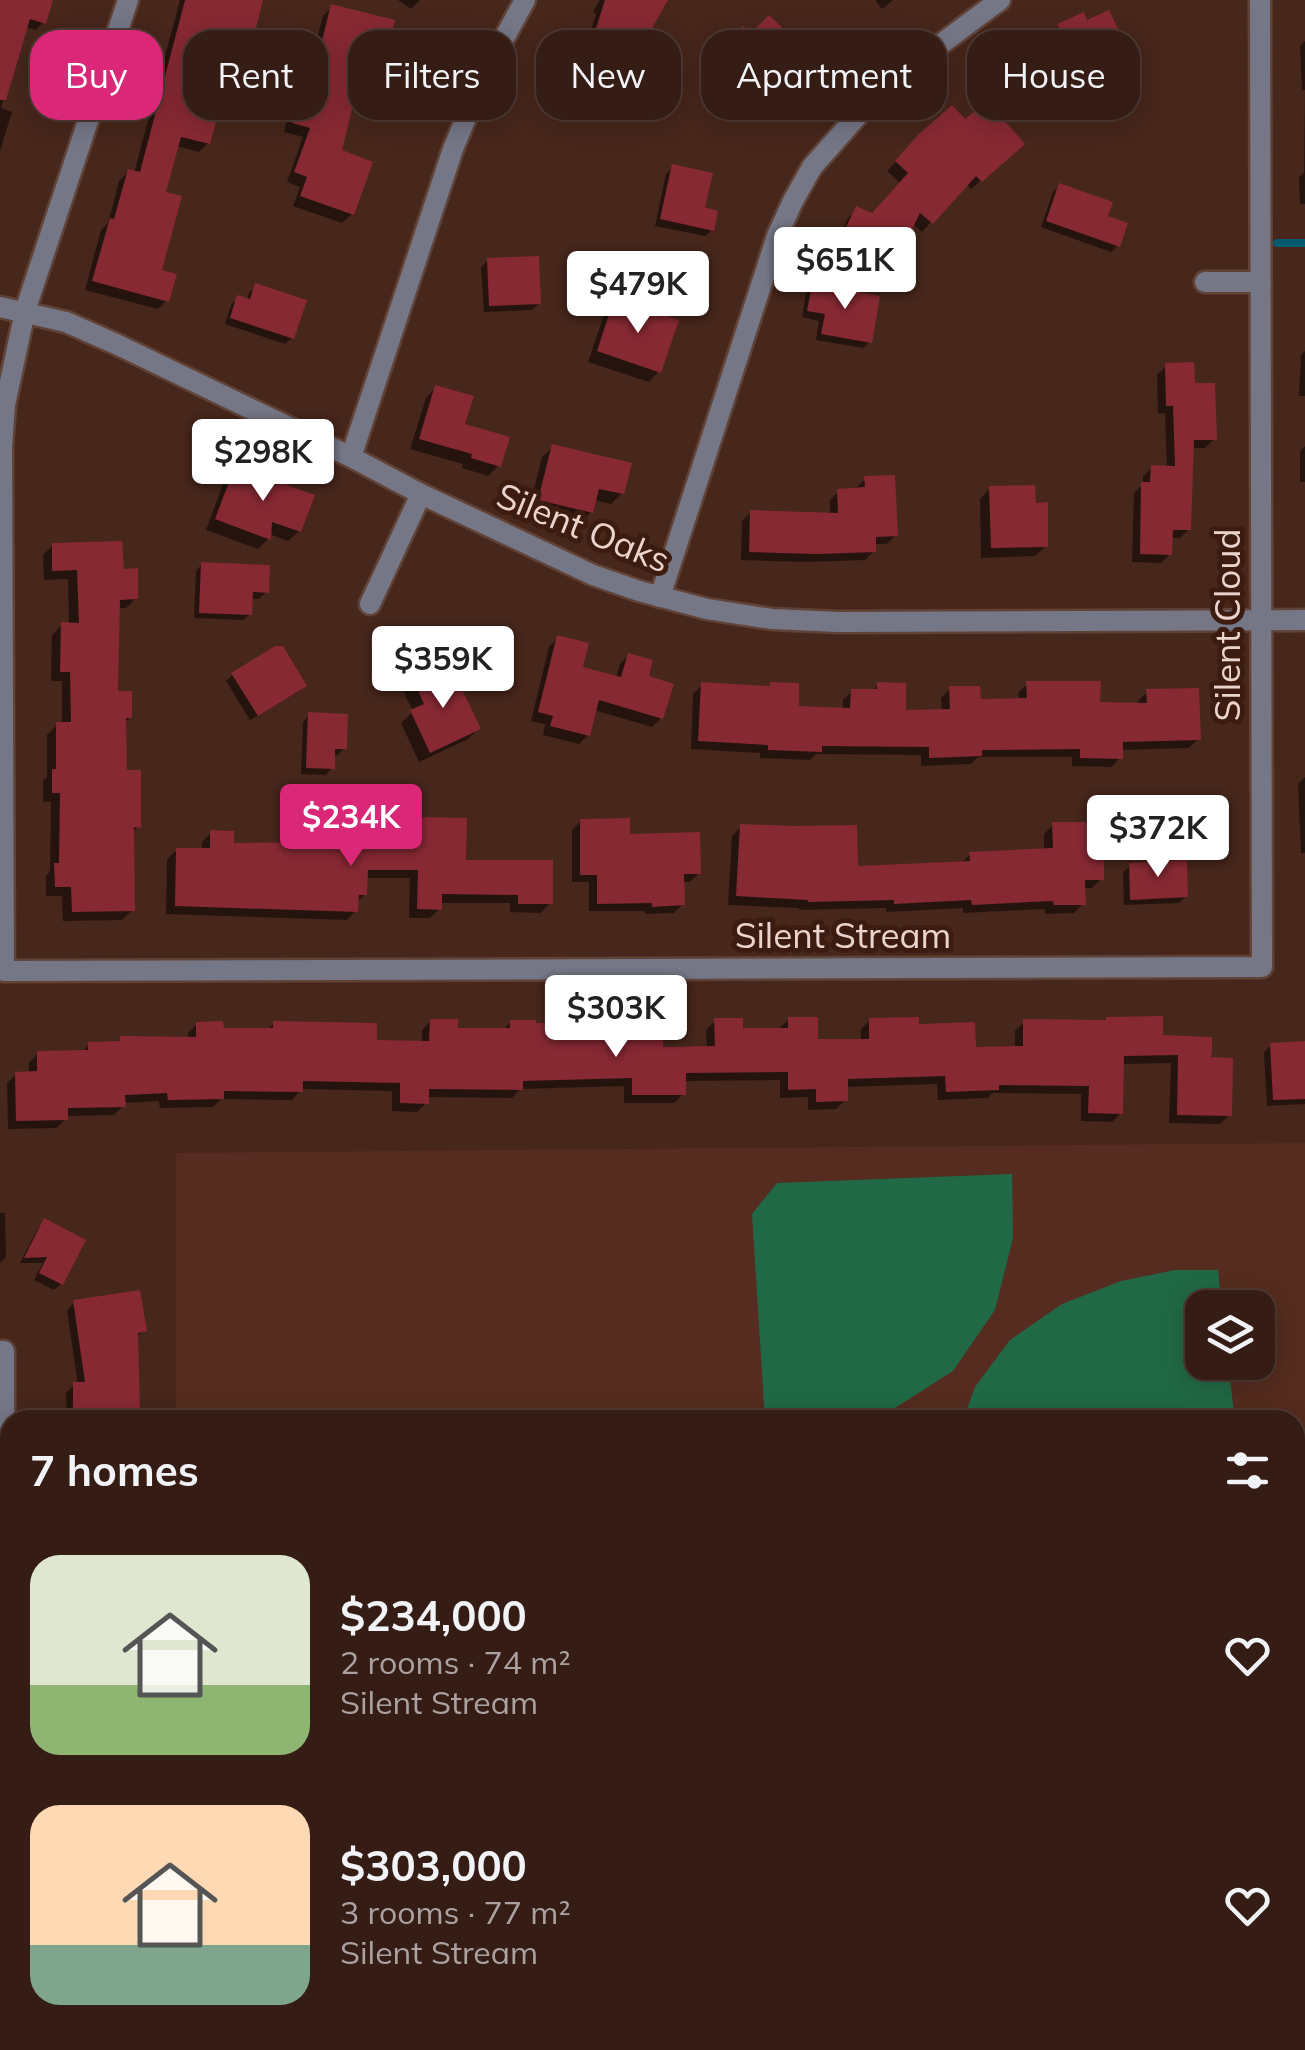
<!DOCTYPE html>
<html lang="en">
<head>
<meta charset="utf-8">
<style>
  :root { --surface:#351c14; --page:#402922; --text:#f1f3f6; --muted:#aaa1a0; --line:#4f3a34; --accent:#db2777 }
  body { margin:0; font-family:Mulish,sans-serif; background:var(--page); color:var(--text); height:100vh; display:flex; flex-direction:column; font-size:38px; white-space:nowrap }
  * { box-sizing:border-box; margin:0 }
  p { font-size:32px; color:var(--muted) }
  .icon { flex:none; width:55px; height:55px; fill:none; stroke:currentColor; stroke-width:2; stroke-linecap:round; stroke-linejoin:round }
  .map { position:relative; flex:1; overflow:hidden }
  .details { position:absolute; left:0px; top:1410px; width:1305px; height:640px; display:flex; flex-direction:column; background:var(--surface); border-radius:30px 30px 0 0; box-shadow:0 5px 25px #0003,0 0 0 2px var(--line) }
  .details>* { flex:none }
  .hud { position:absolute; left:30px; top:30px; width:1245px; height:90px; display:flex; gap:20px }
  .buttons { position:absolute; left:1185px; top:1290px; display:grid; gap:20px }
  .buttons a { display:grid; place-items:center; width:90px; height:90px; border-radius:20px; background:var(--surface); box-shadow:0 5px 25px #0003,0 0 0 2px var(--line); font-size:50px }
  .price { position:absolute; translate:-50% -85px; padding:0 22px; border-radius:10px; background:#fff; color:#222; font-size:32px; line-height:65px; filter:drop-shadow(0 2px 5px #0008) }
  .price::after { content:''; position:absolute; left:50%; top:60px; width:30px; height:22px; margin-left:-15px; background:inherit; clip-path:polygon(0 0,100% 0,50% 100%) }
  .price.current { background:var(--accent); color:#fff }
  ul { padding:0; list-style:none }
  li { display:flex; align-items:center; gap:30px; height:250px; padding:0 30px }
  li span { display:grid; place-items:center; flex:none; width:280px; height:200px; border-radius:30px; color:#555 }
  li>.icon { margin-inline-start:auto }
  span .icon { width:120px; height:120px; fill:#fffc; stroke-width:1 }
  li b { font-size:42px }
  h2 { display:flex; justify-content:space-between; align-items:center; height:120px; padding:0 30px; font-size:42px }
  .pill { padding:0 35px; border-radius:30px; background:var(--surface); box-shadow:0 5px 25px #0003,0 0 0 2px var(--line); font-size:35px; line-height:90px }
  .pill.current { background:var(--accent); color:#fff }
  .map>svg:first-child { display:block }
  .built { fill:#552c1f; fill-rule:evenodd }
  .green { fill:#216946 }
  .shadow { fill:#0007 }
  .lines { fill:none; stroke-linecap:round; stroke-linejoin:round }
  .stream { stroke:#025a6c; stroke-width:8 }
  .building { fill:#872933 }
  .service-casing { stroke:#614237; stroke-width:19 }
  .minor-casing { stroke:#614237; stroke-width:25 }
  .tertiary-casing { stroke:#614237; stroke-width:25 }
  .service { stroke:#757787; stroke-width:14 }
  .minor { stroke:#757787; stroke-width:20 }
  .tertiary { stroke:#757787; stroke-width:20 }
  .labels { text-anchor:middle; stroke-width:10; stroke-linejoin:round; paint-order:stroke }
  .street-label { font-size:35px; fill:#ebd4cd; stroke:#3c1c11 }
</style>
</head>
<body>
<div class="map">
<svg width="1305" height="2050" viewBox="0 0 1305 2050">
  <rect width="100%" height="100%" fill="#47261b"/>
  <path class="built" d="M1305,1143V2050H176V2040H1295V1420H176V1153ZM1202,1308H1258V1362H1202Z"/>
  <path class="green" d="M1012,1174L1013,1238L995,1310L953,1371L876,1420H765L752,1214L777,1183Z
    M1175,1270H1218L1222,1307L1202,1308V1362L1228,1363L1235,1420H963L975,1387L1010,1340L1062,1304L1121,1281Z"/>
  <path class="shadow" d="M0,0H50L44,22L36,30L25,27L1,108L12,112L0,151Z
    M180,0H261L242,74L233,83L224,81L208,143L199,152L176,146L163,194L159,271L167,300L158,309L85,290L101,230L108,223L119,181L128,172L134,173Z
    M398,0H420L411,9Z
    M600,0H665L635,53L633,84L625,92L604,85L600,98L592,106L542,90L551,63L559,55L582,62L596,14L593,12Z
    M875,0H893L882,9Z
    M332,7L380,68L370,77L358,74L339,152L352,214L342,223L293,206L300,187L287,182L303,137L284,132L296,83L308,74L323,16Z
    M1086,23L1124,48L1117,54L1071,75L1052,33L1059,26Z
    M743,29L751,37L801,48L752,99L712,62Z
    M1305,41V204H1300L1299,177L1304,173L1305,90H1302L1300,46Z
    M965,123L1012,153L971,189L966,183L922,232L912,223L888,272L879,281L828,258L848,218L857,209L872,216L901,184L887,171L920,137Z
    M673,167L702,209L712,230L705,236L655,226L666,174Z
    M1060,185L1105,217L1117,246L1111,252L1041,227L1053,192Z
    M488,260L539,303L532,310L484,312L481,267Z
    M256,286L292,338L285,344L225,324L231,305L238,298L247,301L249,293Z
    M813,287L869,342L863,348L816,340L819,321L802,317L806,293Z
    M615,302L659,371L649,382L588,362L605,312Z
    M1305,351V396H1299L1301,355Z
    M1166,366L1193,386L1214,439L1205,448H1191L1189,529L1180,538H1170V554L1161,563L1132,562L1134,493L1143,484V476L1152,468H1167L1165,413L1158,414L1157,375Z
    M436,387L462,425L498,466L488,476L462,468L463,464L410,449L426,398Z
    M1305,446V482H1300V451Z
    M553,447L622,493L611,504L594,500L591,512L581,522L529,510L542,457Z
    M235,468L299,531L288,541L269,534L268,539L258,549L206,530L225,479Z
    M865,479L896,535L887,544H873L874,551L865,560L807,562L741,560L742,521L751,512L830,515V500L839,491L856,488Z
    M990,488L1033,505L1046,546L1035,556L981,558L980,499Z
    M53,545L121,571L136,598L126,608H117L116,694L130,717L124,723L125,773L138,826L131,834L132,910L122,920L63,921L62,896H46V876L50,871L51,802H43V781L47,777V735L57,725H62V681H51L52,635L62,625H69L68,579L44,580L43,555Z
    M202,564L266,592L259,599L250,598V614L243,620L194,618L196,571Z
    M558,638L580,669L616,678L620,664L629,655L646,678L661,718L652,727L594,710L588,735L579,744L543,735L545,724L531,721L549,647Z
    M233,674L304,685L298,692L250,720L226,681Z
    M414,681L448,688L478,729L468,739L419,762L401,723L413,712L404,692Z
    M771,684L796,708L843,710V700L852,691L871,692L878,685L903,712H942L941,698L950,689L978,701L1019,700L1018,693L1027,684L1098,705L1139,706L1138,701L1147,692L1198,739L1189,748L1120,750V758L1111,767L1072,766V757H978L971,764L921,766V755L816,754L810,760L760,758V753L691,749L693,694L702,685L768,688Z
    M309,715L344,748L338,755H332V768L326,775L301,774L303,722Z
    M1305,777V853H1301L1298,784Z
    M420,819L463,862L550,903L541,913L510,912V903H440L439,909L430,918H409L410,878H365V894L356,903V910L347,920L166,914L167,859L177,850H202V842L211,833L231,846L322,845V837L332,827L411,829Z
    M581,821L628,837L699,873L690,882H682L683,904L674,913L645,914V911H589V882H572V830Z
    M1053,825L1102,878L1092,888H1083V904L1074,913L1045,914V909L963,913V908L886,912V908L799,910V908L728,905L732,836L741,827L855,869L961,864L970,854L1044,851V834Z
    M1130,866L1186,896L1179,903L1124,905L1123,872Z
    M789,1019L815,1042L861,1041V1029L870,1020L917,1027L974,1050L1015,1049V1031L1024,1022L1161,1038L1205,1060L1229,1115L1220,1124L1169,1123L1171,1063L1122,1064L1121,1113L1112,1122L1081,1121V1094L992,1093L988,1098L938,1100L937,1084L845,1087V1100L836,1109L808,1110V1097L780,1098V1080L683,1081V1094L674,1103H624V1086L520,1089L512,1098L426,1097V1103L417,1112L392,1111V1091L302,1089L292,1100L221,1099L213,1107L160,1108L159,1101L123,1103V1106L114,1115L66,1116V1119L56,1128L8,1129L7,1083L16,1074H29V1063L38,1053H81L89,1045L116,1044L121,1038L188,1039V1033L197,1024L221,1031H267L274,1023L374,1042L422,1043V1030L431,1021L456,1030H503L511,1022L661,1049L707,1048L706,1030L715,1021L740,1030L780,1028Z
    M1305,1043V1104L1267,1106L1264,1052L1271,1045Z
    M0,1213H5L6,1257L0,1263Z
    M45,1222L61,1284L54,1290L34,1280L43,1263H20L38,1228Z
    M74,1303L144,1330L136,1338L137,1411L129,1419L67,1420L66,1393L74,1385H78L67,1310Z
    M74,2040L83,2050H61Z
    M617,2040H1151L1096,2041V2050H616Z"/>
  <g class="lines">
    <path class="stream" d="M1277,243H1305"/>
  </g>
  <path class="building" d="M0,0H53L46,24L30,19L6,100H0Z
    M185,0H263L244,75L229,72L210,144L181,137L166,192L182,196L162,270L177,274L169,302L92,281L110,218L114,219L128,169L140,172Z
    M605,0H668L639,51L645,53L635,85L609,77L602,99L549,83L558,52L586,60Z
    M331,4L395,20L382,69L363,64L342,150L373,162L354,215L300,196L307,177L294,172L310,128L292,123L305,71L314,73Z
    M1109,10L1127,48L1078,70L1057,24L1084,12L1087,20Z
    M769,15L804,48L764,91L720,50L743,26L751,33Z
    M987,101L1025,144L982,182L976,176L933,224L920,213L890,274L836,248L856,206L872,213L908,173L895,161L918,135L952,105L965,119Z
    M672,164L713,173L705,207L718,211L714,231L660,219Z
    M1059,183L1113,202L1108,216L1128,223L1120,247L1046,221Z
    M539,256L541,304L489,306L487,258Z
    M255,283L307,300L294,339L230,318L237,295L250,299Z
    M812,284L880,296L872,343L821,334L825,314L807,311Z
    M614,299L679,320L661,373L597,351Z
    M1194,362L1195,383H1215L1217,440H1194L1191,530H1173L1172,555L1140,554L1141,482H1150L1151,465L1175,466L1173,406H1166L1165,363Z
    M435,385L474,396L465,424L510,437L501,467L471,458L472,454L419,439Z
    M552,444L632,463L624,494L599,489L593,513L538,500Z
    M235,466L315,495L301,532L272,522L271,540L215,519Z
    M895,475L898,536L876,537V552L818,554L749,552L750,510L838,513L837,489L865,487L864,476Z
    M1035,485L1036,503L1048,502V547L991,548L989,486Z
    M122,541L124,569L138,568V599L120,600L118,691H132V718H126L127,770H141V828L134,827L135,911L72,912L71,887H55L54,863H59L60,793H52V769H56V722H71L70,672H60L61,622L79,623L77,570L52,571V543Z
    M201,562L270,565L269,593L253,592L252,615L199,613Z
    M557,635L589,643L583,667L621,677L628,653L653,660L649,676L674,684L663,719L599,700L590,736L550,726L553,716L538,712Z
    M275,646H283L307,686L258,716L231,673Z
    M441,666L450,685L458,681L481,729L430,753L410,710L424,704L413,679Z
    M1026,681H1101L1100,702L1147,703L1146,689L1199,688L1201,740L1123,742V759L1080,758V749L982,750V756L929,758V747L822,746V752L768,750V745L698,741L701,682L770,686V682L799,683V706L850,708L851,689H877V682L906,683V710L950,709L949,686H980L981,699L1027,698Z
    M308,712L348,714L347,749H335V769L306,768Z
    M419,817L467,818L466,860H553V904H518V895L442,894V910L417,909L418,870H368L367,895H359L358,912L175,906L176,848H210V830L234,831V843L330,842L331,825L419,826Z
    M630,818V834L700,832L701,874H684L685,905L652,907V903L597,904V875H580V819Z
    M1052,822H1095V838H1104V880H1085L1086,905H1054L1053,901L972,905L971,900L894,904V900L808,902V900L736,896L740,824L793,826L857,825L858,866L970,861L969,852L1053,848Z
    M1187,860L1188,897L1130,900L1129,863Z
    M1163,1016V1035L1212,1037V1054L1210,1057L1233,1058L1232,1116L1177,1115L1178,1055L1124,1056L1123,1114L1088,1113L1089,1086L999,1085V1090L946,1092L945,1076L848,1079V1101L816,1102V1089L788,1090V1072L686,1073V1095H632V1078L523,1081V1090L429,1089V1104L400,1103V1083L303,1081V1092L224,1091V1099L168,1100L167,1093L125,1095L126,1107L68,1108V1120L16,1121L15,1072L37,1071V1051L88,1050V1042L120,1041V1036L196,1037V1022L223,1021L224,1028H273V1021L377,1023V1040L429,1041L430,1019H458V1028H510V1020H536V1023L611,1021V1023H663V1047L715,1046L714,1018H743V1028H788V1017H818V1039H869V1018L919,1017V1024L975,1022L976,1047L1023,1046V1019L1106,1020V1017Z
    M1305,1041V1099L1273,1100L1270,1043Z
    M44,1218L86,1240L63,1285L39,1273L47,1257L24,1258Z
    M140,1290L147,1331L138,1333L140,1412L73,1414V1382H85L73,1300Z"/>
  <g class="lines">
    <defs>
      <path id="service" d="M1295,1625L1305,1628
        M470,2040L471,2050
        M547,2050L551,2040"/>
      <path id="minor" d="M128,0L25,311L5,405L2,446L4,971L1262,967L1260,0
        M1205,282H1261
        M660,597L777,236L793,201L812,167L882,88L1000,0
        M370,604L421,494
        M0,1351H4L5,1986L0,1985"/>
      <path id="tertiary" d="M0,307L66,322L116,344L351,457L421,494L593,575L639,591L707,609L772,619L838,622L1305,620
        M351,457L453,149L484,75L525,0"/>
    </defs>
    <use href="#service" class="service-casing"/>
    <use href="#minor" class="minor-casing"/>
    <use href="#tertiary" class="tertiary-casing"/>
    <use href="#service" class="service"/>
    <use href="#minor" class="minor"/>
    <use href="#tertiary" class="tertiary"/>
  </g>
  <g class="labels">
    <g class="street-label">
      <text transform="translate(583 528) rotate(22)" y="12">Silent Oaks</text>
      <text transform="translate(1228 625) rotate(-90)" y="12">Silent Cloud</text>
      <text x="843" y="948">Silent Stream</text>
    </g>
  </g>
</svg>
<div class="buttons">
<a><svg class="icon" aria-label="layers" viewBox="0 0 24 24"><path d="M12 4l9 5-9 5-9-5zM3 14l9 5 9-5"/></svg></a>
</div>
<b class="price" style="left:845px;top:312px">$651K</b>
<b class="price" style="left:638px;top:336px">$479K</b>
<b class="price" style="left:263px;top:504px">$298K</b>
<b class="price" style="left:443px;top:711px">$359K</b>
<b class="price current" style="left:351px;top:869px">$234K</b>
<b class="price" style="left:1158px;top:880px">$372K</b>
<b class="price" style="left:616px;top:1060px">$303K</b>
<div class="hud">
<a class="pill current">Buy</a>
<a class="pill">Rent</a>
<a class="pill">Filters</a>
<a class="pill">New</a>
<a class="pill">Apartment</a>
<a class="pill">House</a>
</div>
<section class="details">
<h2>7 homes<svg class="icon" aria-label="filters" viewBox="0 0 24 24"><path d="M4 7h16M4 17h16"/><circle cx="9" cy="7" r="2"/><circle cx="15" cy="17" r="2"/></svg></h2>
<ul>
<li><span style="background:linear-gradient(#dfe7d0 65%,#8fb573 0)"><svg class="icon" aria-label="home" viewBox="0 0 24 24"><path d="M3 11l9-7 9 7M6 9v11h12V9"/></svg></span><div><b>$234,000</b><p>2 rooms · 74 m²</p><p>Silent Stream</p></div><svg class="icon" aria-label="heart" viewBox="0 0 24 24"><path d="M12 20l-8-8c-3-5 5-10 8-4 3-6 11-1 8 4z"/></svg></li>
<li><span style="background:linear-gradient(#ffd9b3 70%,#7fa58c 0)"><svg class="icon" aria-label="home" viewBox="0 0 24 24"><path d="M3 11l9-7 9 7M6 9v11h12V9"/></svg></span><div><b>$303,000</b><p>3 rooms · 77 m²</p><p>Silent Stream</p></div><svg class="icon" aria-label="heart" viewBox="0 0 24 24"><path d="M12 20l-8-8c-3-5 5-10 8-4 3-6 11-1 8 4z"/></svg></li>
</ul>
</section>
</div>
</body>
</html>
